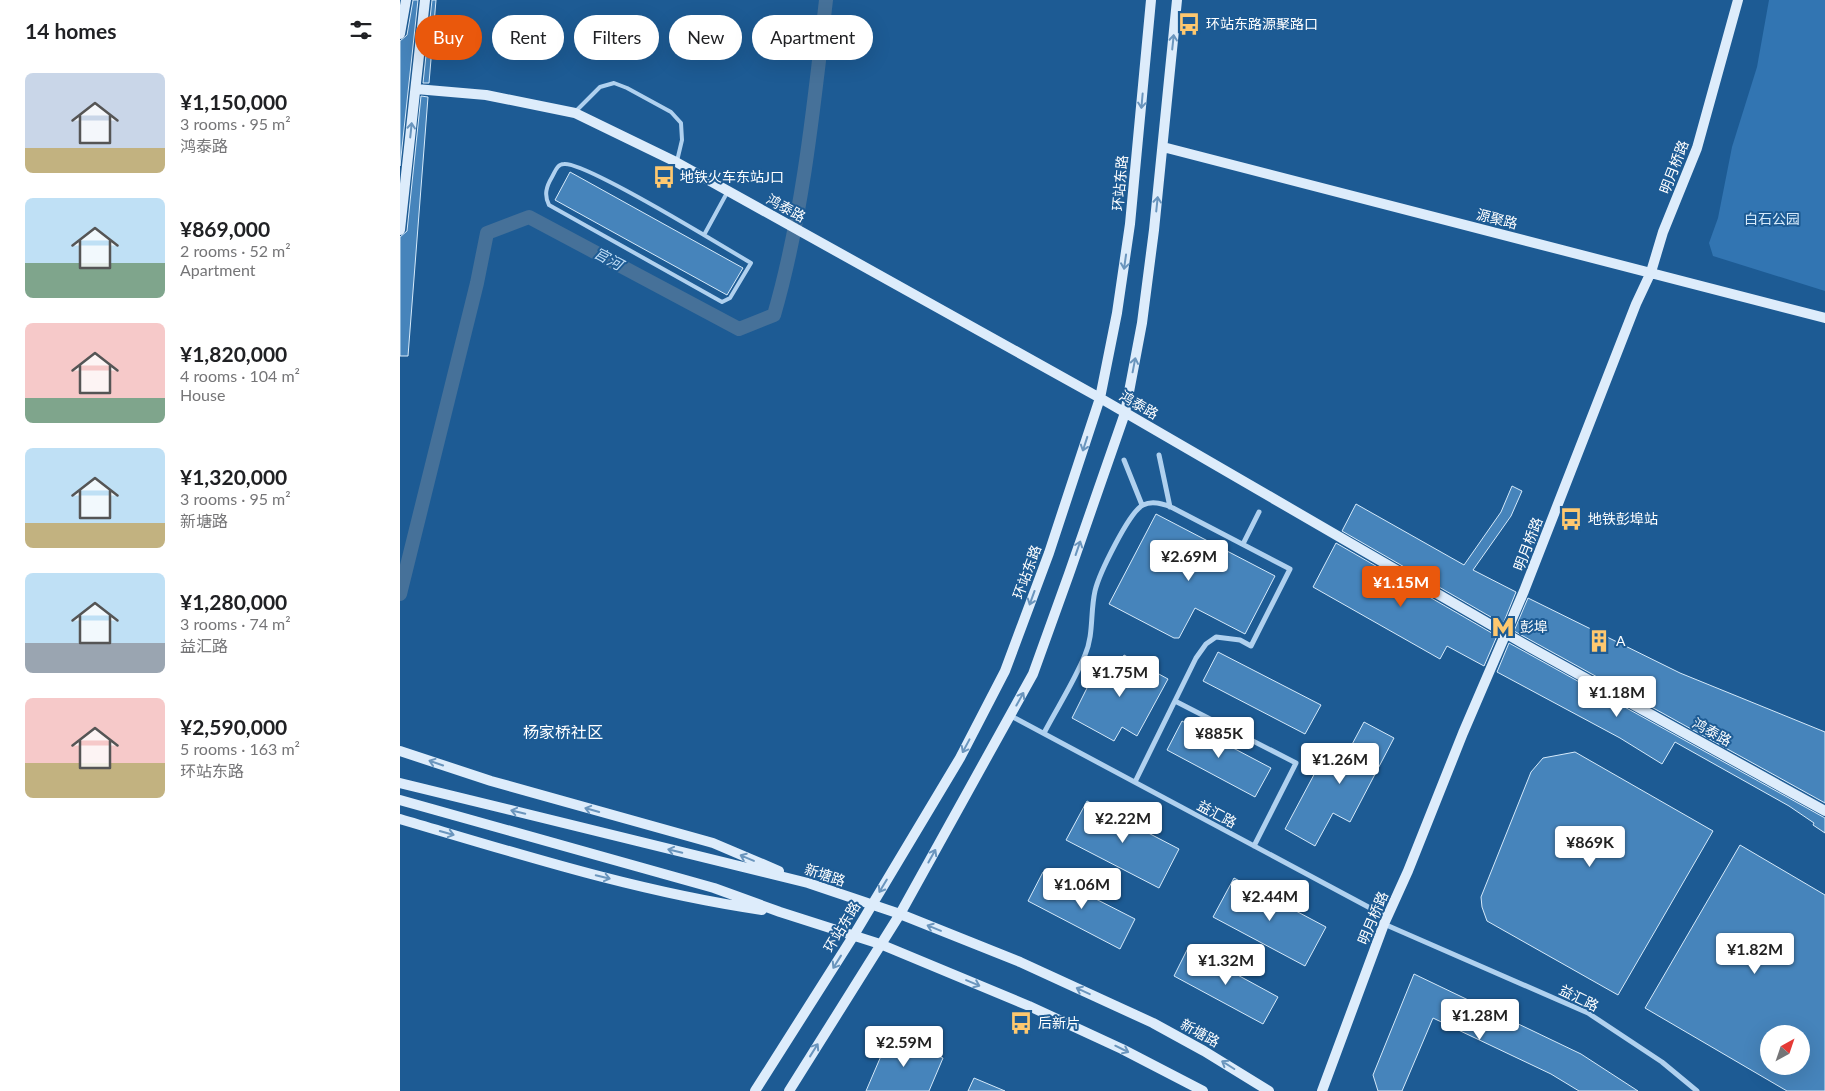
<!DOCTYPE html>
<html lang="en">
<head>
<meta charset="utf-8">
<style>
  :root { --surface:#fff; --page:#f2f2f2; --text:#202124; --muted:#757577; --accent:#ea580c }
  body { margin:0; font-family:Lato,"Noto Sans SC",sans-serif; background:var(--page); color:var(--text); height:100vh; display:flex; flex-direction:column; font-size:19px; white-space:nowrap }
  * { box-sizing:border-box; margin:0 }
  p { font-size:16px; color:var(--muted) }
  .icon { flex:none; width:28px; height:28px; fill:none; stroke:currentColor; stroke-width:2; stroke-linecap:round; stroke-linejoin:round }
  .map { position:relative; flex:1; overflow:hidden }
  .drawer { display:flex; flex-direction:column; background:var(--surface); width:400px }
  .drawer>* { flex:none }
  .guide { position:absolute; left:15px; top:15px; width:475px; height:45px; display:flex; gap:10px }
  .needle { width:32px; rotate:40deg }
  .buttons { position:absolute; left:1360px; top:1025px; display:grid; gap:10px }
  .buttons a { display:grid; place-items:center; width:50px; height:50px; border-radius:50%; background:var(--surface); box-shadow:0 5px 20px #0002; font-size:25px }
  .price { position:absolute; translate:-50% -42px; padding:0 11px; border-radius:5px; background:#fff; color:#222; font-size:16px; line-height:32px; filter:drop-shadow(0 1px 2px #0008) }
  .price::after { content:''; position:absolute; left:50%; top:30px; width:15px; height:11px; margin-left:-8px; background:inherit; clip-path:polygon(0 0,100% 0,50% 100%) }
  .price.selected { background:var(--accent); color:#fff }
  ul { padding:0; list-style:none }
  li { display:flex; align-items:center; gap:15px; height:125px; padding:0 25px }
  li span { display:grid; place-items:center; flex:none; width:140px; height:100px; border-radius:8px; color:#555 }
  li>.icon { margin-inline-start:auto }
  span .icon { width:60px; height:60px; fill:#fffc; stroke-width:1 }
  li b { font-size:21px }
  h2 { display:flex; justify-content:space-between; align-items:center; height:60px; padding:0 25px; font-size:21px }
  .tag { padding:0 18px; border-radius:22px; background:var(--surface); box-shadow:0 5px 20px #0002; font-size:18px; line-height:45px }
  .tag.selected { background:var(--accent); color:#fff }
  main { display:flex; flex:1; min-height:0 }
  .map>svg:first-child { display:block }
  .green { fill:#3275b2 }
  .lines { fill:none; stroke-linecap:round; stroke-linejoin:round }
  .canal { stroke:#467199; stroke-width:14 }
  .building { fill:#4684bb; stroke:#d6eafa; fill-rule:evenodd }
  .lane { stroke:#b0d1ef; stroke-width:4 }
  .street { stroke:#b0d1ef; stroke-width:5 }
  .secondary { stroke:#ddecfb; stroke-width:10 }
  .oneway { stroke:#6a95bd }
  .labels { text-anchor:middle; stroke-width:4; stroke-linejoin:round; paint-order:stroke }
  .poi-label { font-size:14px; fill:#fff; stroke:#1d5b94; text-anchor:start }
  .street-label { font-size:14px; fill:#fff; stroke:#1d5b94 }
  .park-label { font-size:14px; fill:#d6eafa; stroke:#1d5b94 }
  .water-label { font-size:15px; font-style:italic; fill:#bcdbf5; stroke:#1d5b94 }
  .quarter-label { font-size:16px; fill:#fff; stroke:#1d5b94 }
</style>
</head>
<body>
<main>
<section class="drawer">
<h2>14 homes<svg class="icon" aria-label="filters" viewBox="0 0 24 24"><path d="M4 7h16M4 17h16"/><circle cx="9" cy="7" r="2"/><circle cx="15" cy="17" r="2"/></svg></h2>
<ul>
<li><span style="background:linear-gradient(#c9d6e8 75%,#c2b280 0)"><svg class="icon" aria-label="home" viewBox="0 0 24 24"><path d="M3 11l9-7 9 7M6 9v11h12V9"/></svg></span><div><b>¥1,150,000</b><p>3 rooms · 95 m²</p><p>鸿泰路</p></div></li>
<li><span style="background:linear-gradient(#bfe0f5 65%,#7fa58c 0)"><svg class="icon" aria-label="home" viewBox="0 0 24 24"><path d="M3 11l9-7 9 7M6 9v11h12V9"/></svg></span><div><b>¥869,000</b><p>2 rooms · 52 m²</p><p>Apartment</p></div></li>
<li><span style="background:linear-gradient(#f6c9c9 75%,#7fa58c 0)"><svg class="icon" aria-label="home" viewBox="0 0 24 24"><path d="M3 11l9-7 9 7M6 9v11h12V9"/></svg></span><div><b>¥1,820,000</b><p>4 rooms · 104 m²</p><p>House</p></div></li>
<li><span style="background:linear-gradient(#bfe0f5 75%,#c2b280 0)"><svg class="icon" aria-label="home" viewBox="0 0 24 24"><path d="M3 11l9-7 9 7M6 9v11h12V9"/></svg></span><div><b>¥1,320,000</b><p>3 rooms · 95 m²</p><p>新塘路</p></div></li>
<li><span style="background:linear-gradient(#bfe0f5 70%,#9aa5b1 0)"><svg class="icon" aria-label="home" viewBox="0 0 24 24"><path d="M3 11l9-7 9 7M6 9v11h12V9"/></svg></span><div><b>¥1,280,000</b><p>3 rooms · 74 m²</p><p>益汇路</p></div></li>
<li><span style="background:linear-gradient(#f6c9c9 65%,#c2b280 0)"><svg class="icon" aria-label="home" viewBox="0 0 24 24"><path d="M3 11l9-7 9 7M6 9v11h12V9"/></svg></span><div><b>¥2,590,000</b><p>5 rooms · 163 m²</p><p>环站东路</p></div></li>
</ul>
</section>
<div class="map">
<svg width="1425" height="1091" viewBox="0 0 1425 1091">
  <rect width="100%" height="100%" fill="#1d5b94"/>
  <path class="green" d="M1369,0H1425V291L1313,256L1309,243L1318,218L1332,147L1357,67Z"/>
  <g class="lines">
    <path class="canal" d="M0,594L77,283L87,233L129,217L339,329L374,315C403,215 414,104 426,0"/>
  </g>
  <path class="building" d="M13,0H18L0,166V41L7,35Z
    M32,0H36L29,83H23Z
    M21,96L28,97L8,356H0V237L7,231Z
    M170,172L343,268L327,295L155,200Z
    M1112,486L1122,491L1111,516L1073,570L1116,592L1103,624L942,531L956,504L1064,565L1101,512Z
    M756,514L875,576L845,634L795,608L779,638H774L709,604Z
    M936,543L1097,636L1084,666L1047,646L1040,659L913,587Z
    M1128,598L1280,673L1425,732V803L1114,631Z
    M1109,643L1425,818V833L1413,825L1414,823L1389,806L1275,742L1262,764L1220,738L1097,672Z
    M818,652L921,705L905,734L803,681Z
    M724,655L768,679L737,736L722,727L714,741L672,718L701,660L717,669Z
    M782,721L871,768L855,797L767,750Z
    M964,722L994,738L950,822L933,813L915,846L885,829L925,754L942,763Z
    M1175,752L1313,831L1218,995L1087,921L1082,907L1081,897L1131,772L1143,758Z
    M687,801L779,849L759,888L666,840Z
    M1340,845L1425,895V1091H1387L1245,1008ZM1369,1034H1401V1066H1369Z
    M643,872L735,919L720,949L628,901Z
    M834,878L926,927L905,966L813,917Z
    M788,948L878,997L863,1024L774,976Z
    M1014,974L1181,1054L1238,1091H1179L1151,1074L1033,1018L1002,1091H978L973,1075Z
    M490,1035L543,1058L529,1091H466Z
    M574,1078L605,1091H568Z"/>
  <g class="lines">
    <path class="lane" d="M176,111L200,87L214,83L227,88L271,112L281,123L282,140L277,161
      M304,235C282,222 182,162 164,164C157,164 155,172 152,177C146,187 144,195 149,205L322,302L330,298L351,263L304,235L328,191"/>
    <path class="street" d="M759,455L770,507
      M724,460L742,505
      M843,544L859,512
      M775,701L896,763L854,846
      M611,716L987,917
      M644,733C657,708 674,682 685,655C694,634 690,613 695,591C699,574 729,512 743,505C753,500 764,504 773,508L890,569L851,646L840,640L816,637L806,644L796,658L735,782
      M984,924L1188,1013L1262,1062L1297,1091"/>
    <path class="secondary" d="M0,34L6,0
      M16,89L86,95L175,113L276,162L700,398L1124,644L1425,811
      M763,147L1425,318
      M0,230L25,0
      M0,751L91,781L313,843L379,871
      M0,783L408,883L500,914L620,962L753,1023L804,1051L869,1091
      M0,800L314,888L380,912L480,944L629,1006L722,1049L803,1091
      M0,819C119,854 238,892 362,910
      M355,1091L454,935L560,758L605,671L649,553L700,398L717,313L730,224L751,0
      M389,1091L500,914L633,674L669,574L725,413L742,323L754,230L777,0
      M922,1091L984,924L1008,871L1063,733L1124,591L1236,304L1251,272L1263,232L1297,148L1338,0"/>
  </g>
  <defs><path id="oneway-shaft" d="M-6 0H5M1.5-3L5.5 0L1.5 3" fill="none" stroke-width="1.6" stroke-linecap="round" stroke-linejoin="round" transform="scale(1.25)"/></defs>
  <g class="oneway">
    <use href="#oneway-shaft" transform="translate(773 42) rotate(-84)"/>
    <use href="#oneway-shaft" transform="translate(742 101) rotate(95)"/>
    <use href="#oneway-shaft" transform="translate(11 130) rotate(-84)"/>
    <use href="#oneway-shaft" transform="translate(757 204) rotate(-84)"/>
    <use href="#oneway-shaft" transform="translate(725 262) rotate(98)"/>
    <use href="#oneway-shaft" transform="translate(734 365) rotate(-79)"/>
    <use href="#oneway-shaft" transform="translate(685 444) rotate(108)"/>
    <use href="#oneway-shaft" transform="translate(678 548) rotate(-71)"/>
    <use href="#oneway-shaft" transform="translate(632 598) rotate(110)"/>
    <use href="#oneway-shaft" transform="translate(620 699) rotate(-61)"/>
    <use href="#oneway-shaft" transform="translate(566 746) rotate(118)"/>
    <use href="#oneway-shaft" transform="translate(36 763) rotate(-161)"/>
    <use href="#oneway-shaft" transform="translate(192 810) rotate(-164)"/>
    <use href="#oneway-shaft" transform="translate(118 812) rotate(-166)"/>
    <use href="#oneway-shaft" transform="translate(47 833) rotate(16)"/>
    <use href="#oneway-shaft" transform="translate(275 851) rotate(-166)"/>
    <use href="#oneway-shaft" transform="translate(532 856) rotate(-61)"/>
    <use href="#oneway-shaft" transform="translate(347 858) rotate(-157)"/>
    <use href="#oneway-shaft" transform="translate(203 877) rotate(14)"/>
    <use href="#oneway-shaft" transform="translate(483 886) rotate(121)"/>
    <use href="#oneway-shaft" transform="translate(534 928) rotate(-158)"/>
    <use href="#oneway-shaft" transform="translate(437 962) rotate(122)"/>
    <use href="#oneway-shaft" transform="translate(573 983) rotate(23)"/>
    <use href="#oneway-shaft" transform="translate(683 991) rotate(-155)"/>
    <use href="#oneway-shaft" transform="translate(722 1049) rotate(26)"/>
    <use href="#oneway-shaft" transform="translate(414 1050) rotate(-58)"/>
    <use href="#oneway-shaft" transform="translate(828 1065) rotate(-148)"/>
  </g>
  <defs>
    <symbol id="bus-bare" viewBox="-9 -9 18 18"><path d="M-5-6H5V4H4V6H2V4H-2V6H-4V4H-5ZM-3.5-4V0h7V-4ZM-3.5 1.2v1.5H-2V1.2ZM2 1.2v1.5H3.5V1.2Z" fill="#fec86f" stroke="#1d5b94" stroke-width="2.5" paint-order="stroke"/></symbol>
    <symbol id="metro-bare" viewBox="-9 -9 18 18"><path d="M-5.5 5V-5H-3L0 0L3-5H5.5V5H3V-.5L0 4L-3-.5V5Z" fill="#fec86f" stroke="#1d5b94" stroke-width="2.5" paint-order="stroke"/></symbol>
    <symbol id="building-bare" viewBox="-9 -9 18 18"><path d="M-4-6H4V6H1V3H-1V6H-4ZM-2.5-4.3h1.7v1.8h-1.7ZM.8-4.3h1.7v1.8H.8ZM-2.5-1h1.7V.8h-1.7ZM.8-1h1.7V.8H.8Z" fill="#fec86f" stroke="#1d5b94" stroke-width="2.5" paint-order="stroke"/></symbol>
  </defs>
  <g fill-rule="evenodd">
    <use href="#bus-bare" x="773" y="8" width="32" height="32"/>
    <use href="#bus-bare" x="248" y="161" width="32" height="32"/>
    <use href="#bus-bare" x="1155" y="503" width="32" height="32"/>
    <use href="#metro-bare" x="1087" y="611" width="32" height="32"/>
    <use href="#building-bare" x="1183" y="625" width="32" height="32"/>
    <use href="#bus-bare" x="605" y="1007" width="32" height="32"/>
  </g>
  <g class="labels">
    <g class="poi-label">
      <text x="806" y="29">环站东路源聚路口</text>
      <text x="280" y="182">地铁火车东站J口</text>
      <text x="1188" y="524">地铁彭埠站</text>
      <text x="1120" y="632">彭埠</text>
      <text x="1216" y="646">A</text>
      <text x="638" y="1028">后新片</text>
    </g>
    <g class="street-label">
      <text transform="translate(1274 167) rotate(-69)" y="5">明月桥路</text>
      <text transform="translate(720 183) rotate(-85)" y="5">环站东路</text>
      <text transform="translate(386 208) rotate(29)" y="5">鸿泰路</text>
      <text transform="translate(1097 219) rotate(14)" y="5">源聚路</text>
      <text transform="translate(739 405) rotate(30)" y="5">鸿泰路</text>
      <text transform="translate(1128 544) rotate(-69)" y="5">明月桥路</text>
      <text transform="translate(627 572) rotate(-70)" y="5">环站东路</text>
      <text transform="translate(1312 732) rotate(29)" y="5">鸿泰路</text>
      <text transform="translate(817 814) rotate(28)" y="5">益汇路</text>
      <text transform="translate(425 875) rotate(18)" y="5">新塘路</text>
      <text transform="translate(973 918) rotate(-67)" y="5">明月桥路</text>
      <text transform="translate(442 927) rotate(-59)" y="5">环站东路</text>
      <text transform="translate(1179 998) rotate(26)" y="5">益汇路</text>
      <text transform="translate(800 1033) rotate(29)" y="5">新塘路</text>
    </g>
    <g class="park-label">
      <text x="1372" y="224">白石公园</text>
    </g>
    <g class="water-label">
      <text transform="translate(208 259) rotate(28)" y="5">官河</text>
    </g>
    <g class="quarter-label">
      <text x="163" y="738">杨家桥社区</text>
    </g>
  </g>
</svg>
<div class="buttons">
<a><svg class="needle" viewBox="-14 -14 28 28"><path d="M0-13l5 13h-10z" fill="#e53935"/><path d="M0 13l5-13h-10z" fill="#757577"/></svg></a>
</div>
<b class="price" style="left:789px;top:582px">¥2.69M</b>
<b class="price selected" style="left:1001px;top:608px">¥1.15M</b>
<b class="price" style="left:720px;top:698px">¥1.75M</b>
<b class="price" style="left:1217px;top:718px">¥1.18M</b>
<b class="price" style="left:819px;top:759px">¥885K</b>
<b class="price" style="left:940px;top:785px">¥1.26M</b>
<b class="price" style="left:723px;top:844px">¥2.22M</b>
<b class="price" style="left:1190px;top:868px">¥869K</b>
<b class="price" style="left:682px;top:910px">¥1.06M</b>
<b class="price" style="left:870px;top:922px">¥2.44M</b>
<b class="price" style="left:1355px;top:975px">¥1.82M</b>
<b class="price" style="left:826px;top:986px">¥1.32M</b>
<b class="price" style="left:1080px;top:1041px">¥1.28M</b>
<b class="price" style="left:504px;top:1068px">¥2.59M</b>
<div class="guide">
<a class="tag selected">Buy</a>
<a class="tag">Rent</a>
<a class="tag">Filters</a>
<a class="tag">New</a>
<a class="tag">Apartment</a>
</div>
</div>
</main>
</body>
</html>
